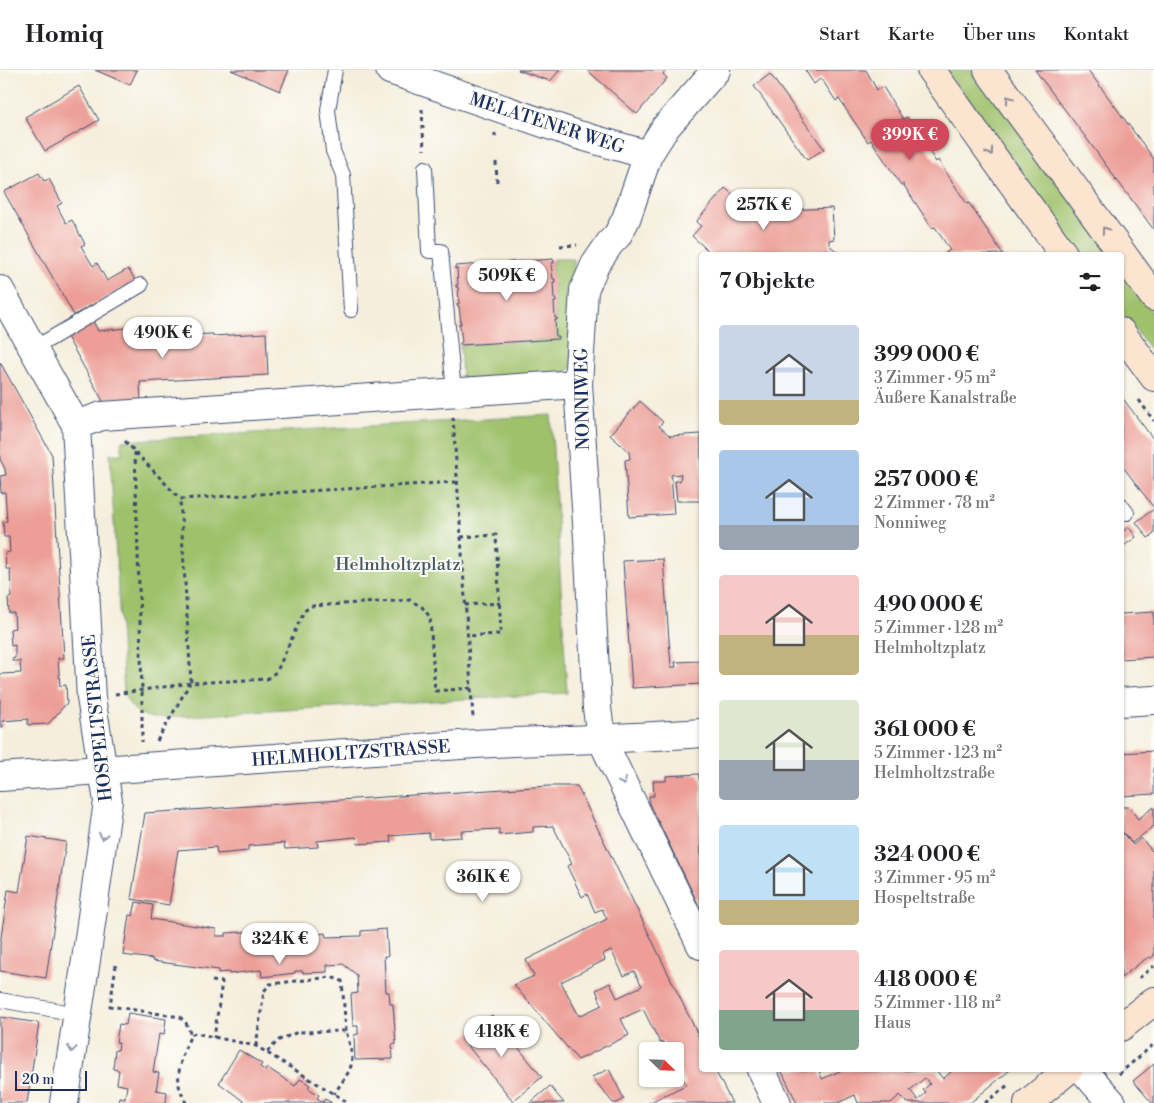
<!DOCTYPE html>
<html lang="de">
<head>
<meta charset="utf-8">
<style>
  :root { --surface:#fff; --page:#f6f6f6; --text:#202124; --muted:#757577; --line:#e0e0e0; --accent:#d1495b }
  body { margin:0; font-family:"Libre Bodoni",serif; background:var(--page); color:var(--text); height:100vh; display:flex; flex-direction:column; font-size:19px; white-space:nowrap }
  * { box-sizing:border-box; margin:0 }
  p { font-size:16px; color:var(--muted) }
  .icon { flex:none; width:28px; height:28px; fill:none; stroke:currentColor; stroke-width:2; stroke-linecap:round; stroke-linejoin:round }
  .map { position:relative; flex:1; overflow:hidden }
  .drawer { position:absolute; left:699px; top:182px; width:425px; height:820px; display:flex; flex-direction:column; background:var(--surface); border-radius:5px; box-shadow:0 1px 4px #0004 }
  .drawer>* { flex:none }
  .needle { width:32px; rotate:113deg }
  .tools { position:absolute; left:639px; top:972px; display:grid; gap:10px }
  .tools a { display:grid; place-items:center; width:45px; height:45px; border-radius:5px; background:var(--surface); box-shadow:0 1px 4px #0004; font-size:25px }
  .scale { position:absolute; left:15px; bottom:12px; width:72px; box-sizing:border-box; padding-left:5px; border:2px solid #1b2f5e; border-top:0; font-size:14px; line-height:18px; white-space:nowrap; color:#1b2f5e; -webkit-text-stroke:4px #fdfcf7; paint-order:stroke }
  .price { position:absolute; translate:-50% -42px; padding:0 11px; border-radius:18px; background:#fff; color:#222; font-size:16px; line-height:32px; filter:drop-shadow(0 1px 2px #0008) }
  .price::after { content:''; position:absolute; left:50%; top:30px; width:15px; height:11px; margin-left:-8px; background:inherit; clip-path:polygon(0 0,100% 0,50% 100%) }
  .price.on { background:var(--accent); color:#fff }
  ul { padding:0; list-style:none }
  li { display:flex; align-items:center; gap:15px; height:125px; padding:0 20px }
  li span { display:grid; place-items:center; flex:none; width:140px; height:100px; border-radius:5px; color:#555 }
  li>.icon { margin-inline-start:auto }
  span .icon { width:60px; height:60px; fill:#fffc; stroke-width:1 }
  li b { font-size:21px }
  h2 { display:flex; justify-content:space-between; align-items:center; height:60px; padding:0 20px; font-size:21px }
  header { display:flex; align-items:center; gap:30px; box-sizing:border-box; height:70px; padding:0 25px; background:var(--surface); border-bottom:1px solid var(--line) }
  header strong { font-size:24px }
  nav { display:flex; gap:28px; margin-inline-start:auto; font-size:18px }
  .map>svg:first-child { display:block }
  .green { fill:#9ec16a; stroke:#5c7864 }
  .building { fill:#ec9e97; fill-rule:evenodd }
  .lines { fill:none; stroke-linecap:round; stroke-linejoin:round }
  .service-casing { stroke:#3c4c71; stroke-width:16 }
  .minor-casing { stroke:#3c4c71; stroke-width:30 }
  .tertiary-casing { stroke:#3c4c71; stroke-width:30 }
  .secondary-casing { stroke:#3c4c71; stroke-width:30 }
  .path { stroke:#3c4c71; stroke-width:3; stroke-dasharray:4 4; stroke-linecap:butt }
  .service { stroke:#fff; stroke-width:14 }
  .minor { stroke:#fff; stroke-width:28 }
  .tertiary { stroke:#fff; stroke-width:28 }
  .secondary { stroke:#fce5d0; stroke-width:28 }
  .oneway { stroke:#8c8a97 }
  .oneway2 { stroke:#8d97ae }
  .labels { text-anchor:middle; stroke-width:4; stroke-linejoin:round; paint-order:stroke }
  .street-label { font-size:18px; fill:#1b2f5e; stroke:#fdfcf7 }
  .park-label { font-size:18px; fill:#425b62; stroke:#fdfcf7 }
</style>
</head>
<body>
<header>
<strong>Homiq</strong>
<nav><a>Start</a><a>Karte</a><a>Über uns</a><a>Kontakt</a></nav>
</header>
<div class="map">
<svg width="1154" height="1033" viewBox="0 0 1154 1033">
  <rect width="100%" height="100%" fill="#fdfcf7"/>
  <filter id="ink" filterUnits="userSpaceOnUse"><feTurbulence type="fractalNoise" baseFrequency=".02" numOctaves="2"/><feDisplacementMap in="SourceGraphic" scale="10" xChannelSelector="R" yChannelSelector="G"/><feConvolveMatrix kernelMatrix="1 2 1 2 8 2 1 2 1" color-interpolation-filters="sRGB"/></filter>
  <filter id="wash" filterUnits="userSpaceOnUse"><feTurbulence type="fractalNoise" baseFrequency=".0096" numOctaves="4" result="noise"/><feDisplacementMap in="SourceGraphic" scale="20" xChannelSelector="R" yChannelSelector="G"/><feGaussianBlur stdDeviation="1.12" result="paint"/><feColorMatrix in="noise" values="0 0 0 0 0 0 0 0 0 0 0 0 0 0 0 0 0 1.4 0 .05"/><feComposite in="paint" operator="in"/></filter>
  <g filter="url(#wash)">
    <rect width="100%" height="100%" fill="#f5eedc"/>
    <path class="green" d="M946,0H975L1111,185H1081Z
      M553,189H574L572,298L566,302L462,310L460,275L559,269L558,267H556L555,250H557V248H555L554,232H556V230L554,229L553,212L555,209H553L551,193H554Z
      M1121,198L1154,245V285L1121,240Z
      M551,345L567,623L154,648C139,646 129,638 124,623L110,384H122L121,371Z"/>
    <g id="blocks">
      <path class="building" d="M95,0H137L130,15Z
        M231,0H289L280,21Z
        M518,0H560L550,11Z
        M587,0H666L663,4L667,8L637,44Z
        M805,0H866L877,20L883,17L903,49L907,47L936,92L938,90L967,134L969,133L1003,184L943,185L950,180L935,157L932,158L903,114L901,115L871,70L868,72L839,29L836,31L821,8L814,14Z
        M1035,0H1088L1154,89V160L1117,110L1115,111L1116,109L1087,69Z
        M770,4L824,79L807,90L754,16Z
        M79,16L99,50L45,81L25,47Z
        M39,103L44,111L49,109L62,133L57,136L66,153L72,150L85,174L81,176L93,196L97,193L107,211L128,199L136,211L74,245L4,122Z
        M725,118L750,139L747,142L750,146L775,144V147H785V140L832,138L834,169L829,170V175L841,185H713L692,166L701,156L696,152Z
        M553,189L554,193H551L553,209H555V212H553L554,229H556V232H554L555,248H557V250H555L556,267H559V269L460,275V273L462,272L460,256H459V254H461L459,236H457V234H459L458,217H456V215H458L457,198L455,199V196Z
        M93,251L98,261L137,257L138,271L186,268V265L213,264V266L266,263L268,305L140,312L141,331L104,333L66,265Z
        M0,292L52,385L64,588H58L60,616L66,615L67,633L48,654L28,655V649L2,651L3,657H0V604L21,603L20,591H12V589L15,588V575L11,576L10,559L15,558L14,543H9L8,528L11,527L10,499H6L5,483L10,482L9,467H4L3,452L7,451L5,422L1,423L0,406L6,405L5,399L0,389Z
        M1121,326L1154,370V438L1121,394Z
        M640,331L663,352L659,356L670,366L701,364V431H677L675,411H680L681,404L671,405L674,444L629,447L625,390L630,389L629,382L610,365Z
        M1154,439V464L1148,468L1136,452Z
        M1129,457L1136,467L1121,478V463Z
        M663,489L671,597H676L675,592L701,591V614L632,618L623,491Z
        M1154,542V587L1121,589V544Z
        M1154,681V724L1121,726V683Z
        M699,704V709L701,708V840L658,751L649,750V726H654L653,711H666V706Z
        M549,716H577L701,971V1000H715L732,1033H648L686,1015L680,1002L675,1005V981H667L663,972L660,973L643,939L621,949L629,965L578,990L514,915L534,906L526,890L607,849L602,839L595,842L587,824L582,827L567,796L572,794L553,756L533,757V762L499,765V759L461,761L462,767L429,769V763L390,766L391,772L357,774L356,767L337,769L317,771L318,777L285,779L284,773L248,776V781L217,784L216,777L178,780L169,835L131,829L145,743ZM611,880L624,906L634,901L642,916L617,928L610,913L596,920L602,935L579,946L561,912L605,890L603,884Z
        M1121,737H1129L1138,749L1154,737V756L1132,773L1121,760Z
        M1121,761L1133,775L1141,768L1152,781L1154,779V886L1151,888L1149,887L1141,892L1121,908Z
        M28,766L66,772L46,908L0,901V874L8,820L19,822Z
        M136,832L153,835L151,849L216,859V866H226V863L259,861V868L273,866V863L312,860V865L325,863L326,867L361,866V861L386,859L388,886H384L386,922H389L390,934H393L396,974L392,975L393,989L355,990L354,965L358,964V956H353L351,924L358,923L357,905L343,894L327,895V902L303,903V901H295V903L262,907L261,900L229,904V902L218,903L219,900L152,891L153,889L123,885L129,845L133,846Z
        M128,943L166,949L164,965L159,964L153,1002L159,1003L156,1020L167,1022L166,1033H118L119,1027L125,1028L127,1016L117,1014L119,1000L113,999L115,980H118L119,973L116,972L119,954L126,955Z
        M492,945L542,1007L513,1031L462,969Z
        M0,947L39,953L27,1033H0Z
        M239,980L262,994L260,997L266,1001L268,998L295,1016L300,1009L310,1015L308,1018L319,1025L317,1028L323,1032L325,1029L332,1033H246L219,1013Z
        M1154,994V1033H1152L1133,1011Z
        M609,999L624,1029L617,1033H613L592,1007Z
        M781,1000H819L822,1009L842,1000H871L872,1001L936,1000L943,1009L952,1001L951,1000H1010L970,1033H907L900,1025L891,1033H858L855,1025L838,1033H797ZM925,1008L930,1014L923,1020L926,1023L918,1030L910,1020Z
        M550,1016L564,1033H530Z"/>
    </g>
  </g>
  <g filter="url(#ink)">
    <use href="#blocks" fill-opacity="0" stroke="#3c4c71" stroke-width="1"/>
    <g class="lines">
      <defs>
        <path id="service" d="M335,0L328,40L333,81L343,105L351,240
          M425,98L429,181H441L454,322
          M33,279L141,215
          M1121,435L1127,443
          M0,930L77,944"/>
        <path id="minor" d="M390,0L575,64L648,85
          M0,220L76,355L91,628L108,731L86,890L64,1033
          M76,355L102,346L578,314
          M701,875L601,668L597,638L588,469L578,314L584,220L595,195L610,173L617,166L626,149L648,85L665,58L716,0
          M761,1000L777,1033
          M1083,1000L1112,1033"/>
        <path id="tertiary" d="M1121,632L1154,630
          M0,707C158,697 317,684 475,674C550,670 626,669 701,663"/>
        <path id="secondary" d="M931,0L1064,185
          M988,0L1154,227
          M1121,262L1154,307
          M1121,957L1154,931
          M1028,1033L1068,1000"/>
      </defs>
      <use href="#service" class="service-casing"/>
      <use href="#minor" class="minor-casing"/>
      <use href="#tertiary" class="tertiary-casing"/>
      <use href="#secondary" class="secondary-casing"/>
      <path class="path" d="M422,39L424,80
        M495,63V71
        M496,92L497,112
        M560,176L577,175
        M1139,330L1154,351
        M453,347L473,648
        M125,371L180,429
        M135,382L142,620V672
        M456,412L180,429L191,613L267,609L277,601L304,541L312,536L410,530L422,537L430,547L435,621L472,618
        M461,467L496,465L501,564L468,566
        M465,535L500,533
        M115,624L191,613
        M157,671L190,613
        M116,895L110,936L180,947L186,953L191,965
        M1139,908L1154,896
        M212,911L222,912L214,968
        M256,976L264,921L270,914L331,907L342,911L346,961
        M267,982L279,970L298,962L346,961C356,997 354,994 334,1024
        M1119,1004L1154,974
        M186,1033C184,1027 180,1021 179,1015C177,998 184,979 191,965L195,963L256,976L349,1033
        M985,1033L1008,1015"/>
      <use href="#service" class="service"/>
      <use href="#minor" class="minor"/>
      <use href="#tertiary" class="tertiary"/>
      <use href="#secondary" class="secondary"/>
    </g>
    <defs><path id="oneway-chevron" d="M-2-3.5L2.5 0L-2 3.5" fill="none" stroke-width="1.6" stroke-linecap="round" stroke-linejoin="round" transform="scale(1.25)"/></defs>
    <g class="oneway">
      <use href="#oneway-chevron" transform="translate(1009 29) rotate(-126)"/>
      <use href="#oneway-chevron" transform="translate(990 82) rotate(54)"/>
      <use href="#oneway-chevron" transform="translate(1105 160) rotate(-126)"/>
    </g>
    <g class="oneway2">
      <use href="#oneway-chevron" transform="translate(623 712) rotate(64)"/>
      <use href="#oneway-chevron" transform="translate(103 766) rotate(98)"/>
      <use href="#oneway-chevron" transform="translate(72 979) rotate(98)"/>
    </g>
  </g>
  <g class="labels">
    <g class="street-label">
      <text transform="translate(547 53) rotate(18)" y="6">MELATENER WEG</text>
      <text transform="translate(582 329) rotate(-91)" y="6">NONNIWEG</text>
      <text transform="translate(97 648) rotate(-96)" y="6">HOSPELTSTRASSE</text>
      <text transform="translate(351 683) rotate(-4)" y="6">HELMHOLTZSTRASSE</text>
    </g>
    <g class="park-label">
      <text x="398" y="500">Helmholtzplatz</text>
    </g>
  </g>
</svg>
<div class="tools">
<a><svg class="needle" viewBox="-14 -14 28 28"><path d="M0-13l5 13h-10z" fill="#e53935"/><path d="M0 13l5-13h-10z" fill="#757577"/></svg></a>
</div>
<div class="scale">20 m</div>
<b class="price on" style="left:910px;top:91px">399K €</b>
<b class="price" style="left:764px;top:161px">257K €</b>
<b class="price" style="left:507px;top:232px">509K €</b>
<b class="price" style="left:163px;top:289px">490K €</b>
<b class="price" style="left:483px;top:833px">361K €</b>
<b class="price" style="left:280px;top:895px">324K €</b>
<b class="price" style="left:502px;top:988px">418K €</b>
<section class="drawer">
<h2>7 Objekte<svg class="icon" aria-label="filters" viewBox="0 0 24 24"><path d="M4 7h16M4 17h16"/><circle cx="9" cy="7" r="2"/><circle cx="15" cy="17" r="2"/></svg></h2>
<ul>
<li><span style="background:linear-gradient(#c9d6e8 75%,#c2b280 0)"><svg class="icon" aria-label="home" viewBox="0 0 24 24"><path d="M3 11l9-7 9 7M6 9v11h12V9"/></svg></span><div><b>399 000 €</b><p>3 Zimmer · 95 m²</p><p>Äußere Kanalstraße</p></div></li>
<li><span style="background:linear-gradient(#a9c7e8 75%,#9aa5b1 0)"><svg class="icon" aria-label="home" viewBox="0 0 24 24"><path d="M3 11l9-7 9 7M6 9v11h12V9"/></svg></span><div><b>257 000 €</b><p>2 Zimmer · 78 m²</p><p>Nonniweg</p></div></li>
<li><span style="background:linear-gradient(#f6c9c9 60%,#c2b280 0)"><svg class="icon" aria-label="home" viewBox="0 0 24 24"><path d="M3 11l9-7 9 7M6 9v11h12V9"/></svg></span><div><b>490 000 €</b><p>5 Zimmer · 128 m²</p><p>Helmholtzplatz</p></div></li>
<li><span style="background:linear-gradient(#dfe7d0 60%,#9aa5b1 0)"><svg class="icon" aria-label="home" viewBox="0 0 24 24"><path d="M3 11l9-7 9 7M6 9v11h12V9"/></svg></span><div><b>361 000 €</b><p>5 Zimmer · 123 m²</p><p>Helmholtzstraße</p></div></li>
<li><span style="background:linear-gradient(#bfe0f5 75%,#c2b280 0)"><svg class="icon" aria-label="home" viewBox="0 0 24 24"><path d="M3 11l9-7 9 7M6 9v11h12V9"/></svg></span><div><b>324 000 €</b><p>3 Zimmer · 95 m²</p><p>Hospeltstraße</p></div></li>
<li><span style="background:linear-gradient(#f6c9c9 60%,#7fa58c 0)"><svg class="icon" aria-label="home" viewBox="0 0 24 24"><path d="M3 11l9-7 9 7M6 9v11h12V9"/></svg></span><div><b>418 000 €</b><p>5 Zimmer · 118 m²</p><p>Haus</p></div></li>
</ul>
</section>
</div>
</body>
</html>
